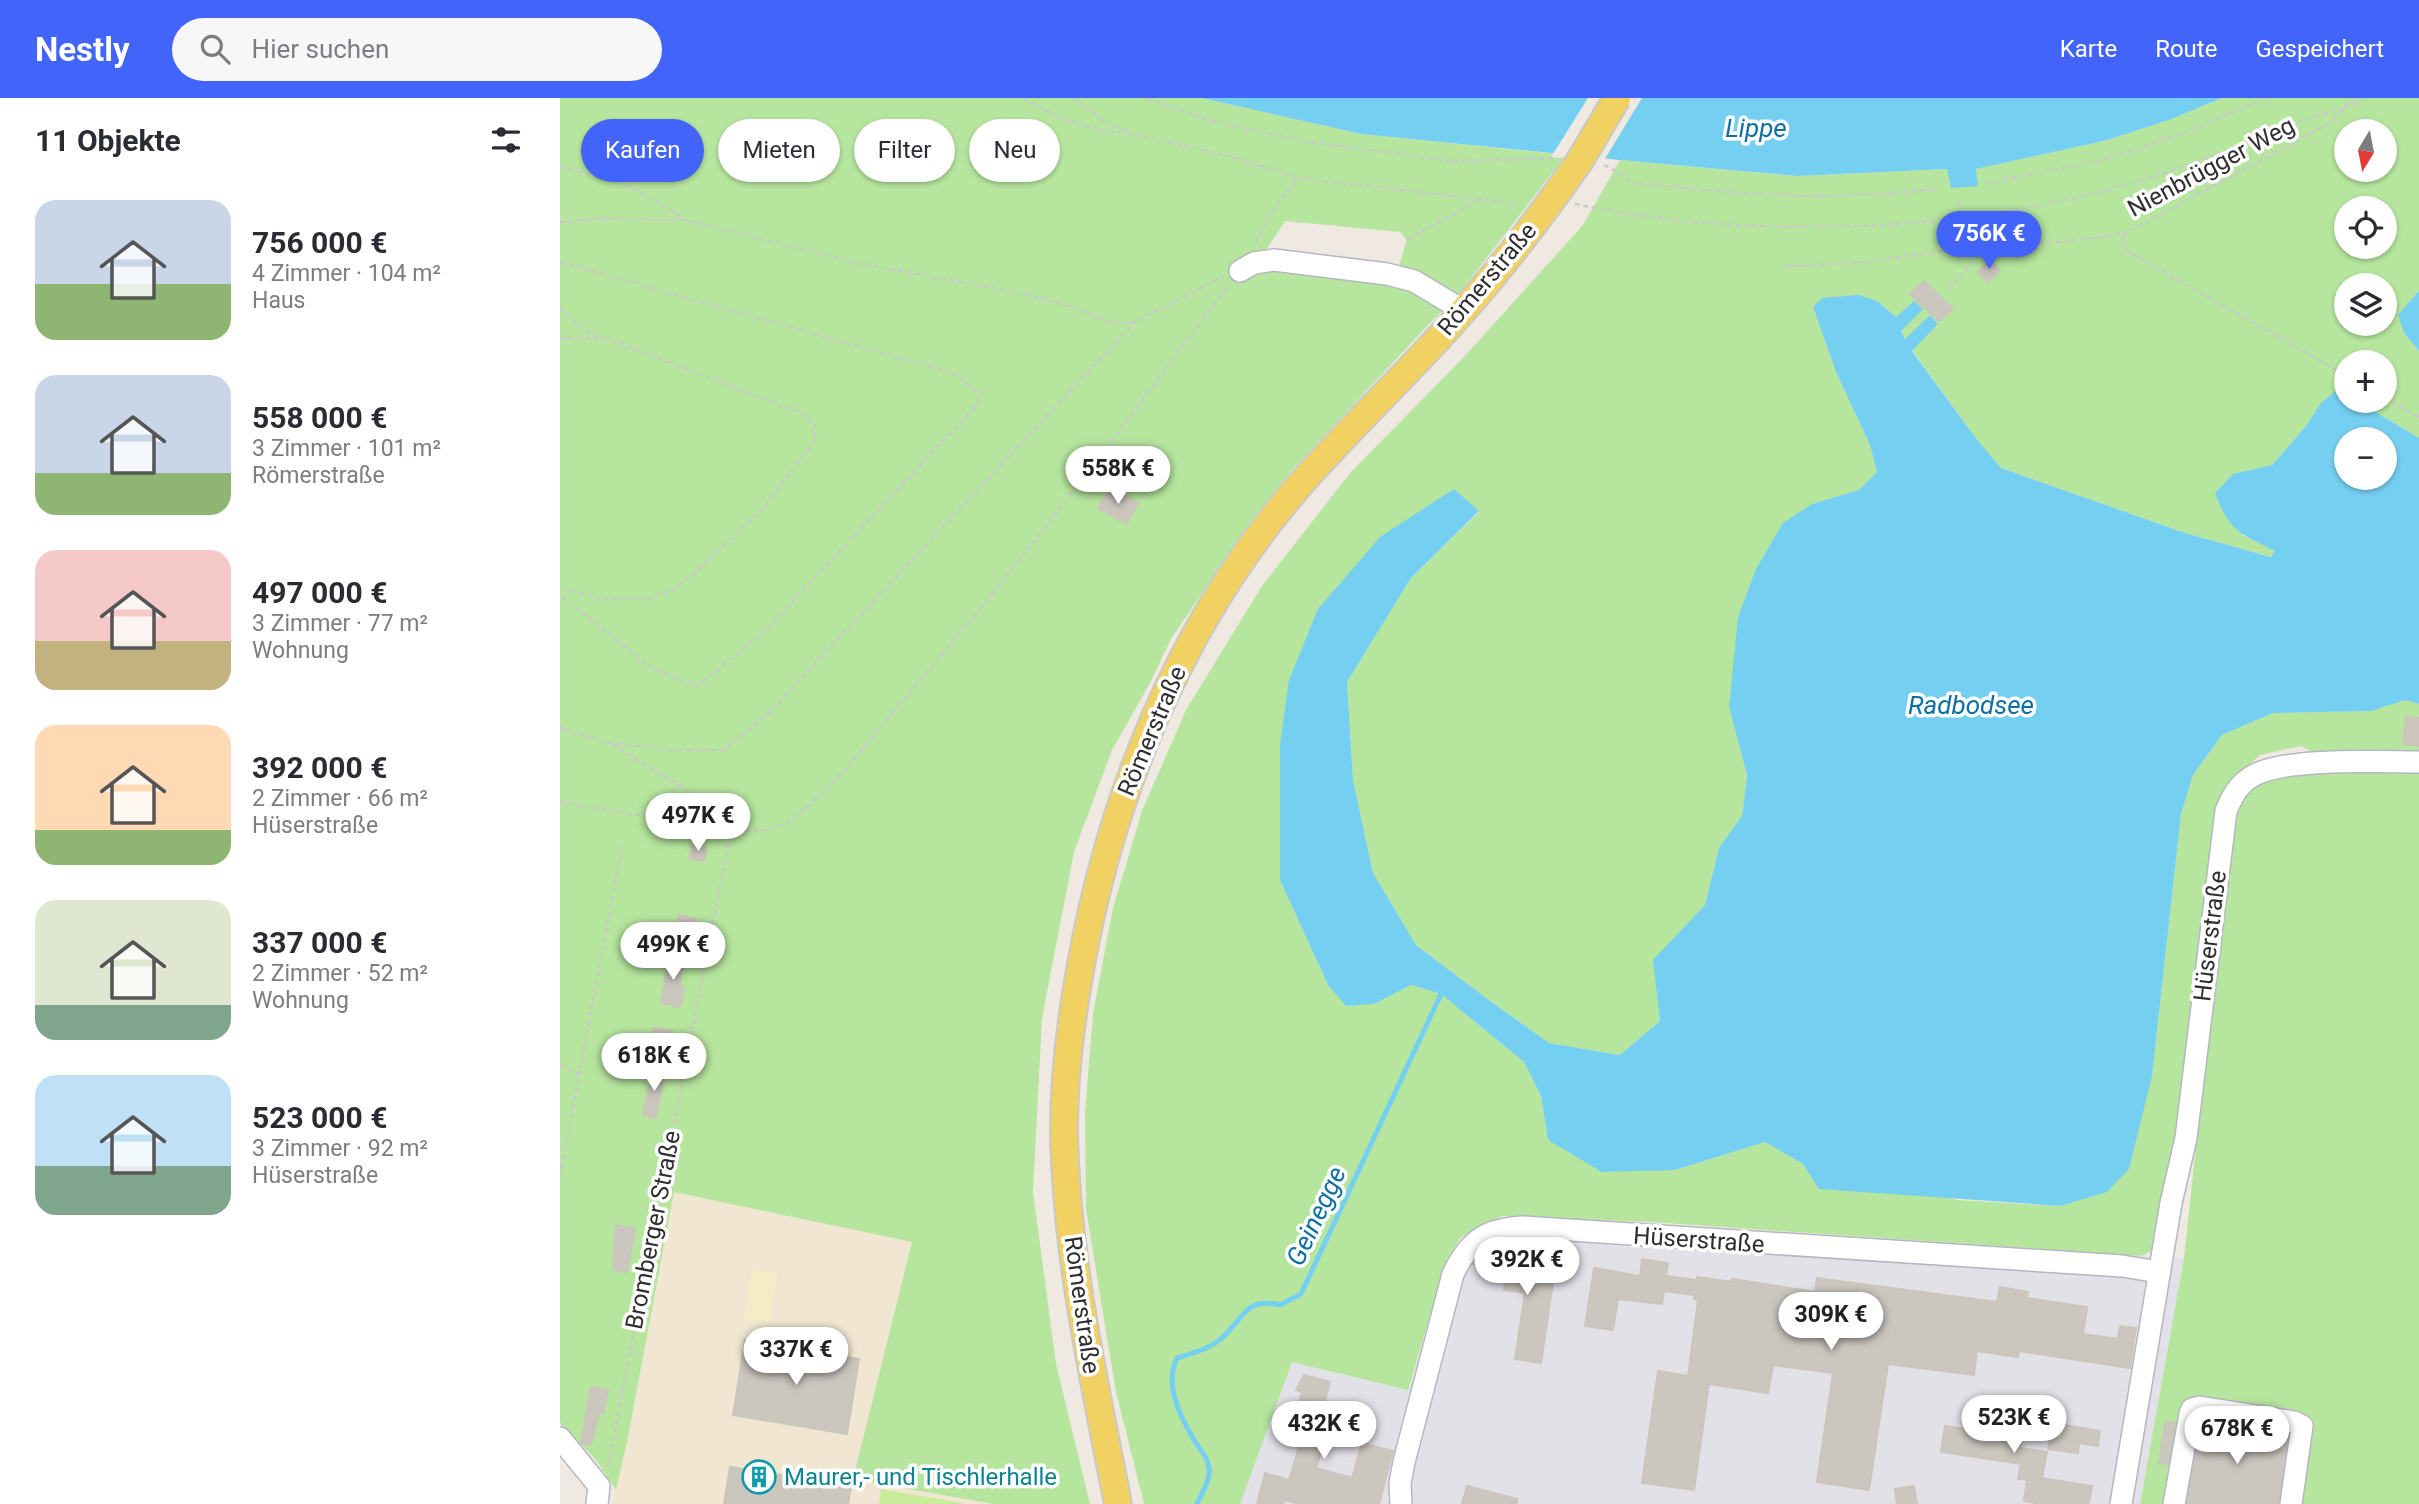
<!DOCTYPE html>
<html lang="de">
<head>
<meta charset="utf-8">
<style>
  :root { --surface:#fff; --page:#f7f7f7; --text:#2b2b33; --muted:#7c7c81; --accent:#4264fb }
  body { margin:0; font-family:Roboto,sans-serif; background:var(--page); color:var(--text); height:100vh; display:flex; flex-direction:column; font-size:26px; white-space:nowrap }
  * { box-sizing:border-box; margin:0 }
  p { font-size:23px; color:var(--muted) }
  .icon { flex:none; width:38px; height:38px; fill:none; stroke:currentColor; stroke-width:2; stroke-linecap:round; stroke-linejoin:round }
  .map { position:relative; flex:1; overflow:hidden }
  .details { display:flex; flex-direction:column; background:var(--surface); width:560px }
  .details>* { flex:none }
  .top-card { position:absolute; left:21px; top:21px; width:665px; height:63px; display:flex; gap:14px }
  .needle { width:46px; rotate:190deg }
  .tools { position:absolute; left:1774px; top:21px; display:grid; gap:14px }
  .tools a { display:grid; place-items:center; width:63px; height:63px; border-radius:50%; background:var(--surface); box-shadow:0 2px 5px #0004; font-size:35px }
  .price { position:absolute; translate:-50% -60px; padding:0 16px; border-radius:24px; background:#fff; color:#222; font-size:23px; line-height:46px; filter:drop-shadow(0 2px 4px #0008) }
  .price::after { content:''; position:absolute; left:50%; top:42px; width:21px; height:16px; margin-left:-10px; background:inherit; clip-path:polygon(0 0,100% 0,50% 100%) }
  .price.on { background:var(--accent); color:#fff }
  ul { padding:0; list-style:none }
  li { display:flex; align-items:center; gap:21px; height:175px; padding:0 35px }
  li span { display:grid; place-items:center; flex:none; width:196px; height:140px; border-radius:21px; color:#555 }
  li>.icon { margin-inline-start:auto }
  span .icon { width:84px; height:84px; fill:#fffc; stroke-width:1 }
  li b { font-size:30px }
  h2 { display:flex; justify-content:space-between; align-items:center; height:84px; padding:0 35px; font-size:30px }
  .chip { padding:0 24px; border-radius:32px; background:var(--surface); box-shadow:0 2px 5px #0004; font-size:24px; line-height:63px }
  .chip.on { background:var(--accent); color:#fff }
  header { display:flex; align-items:center; gap:42px; box-sizing:border-box; height:98px; padding:0 35px; background:var(--accent); color:#fff }
  header strong { font-size:33px }
  nav { display:flex; gap:38px; margin-inline-start:auto; font-size:24px }
  .search { width:490px; height:63px; background:var(--page); display:flex; align-items:center; gap:18px; box-sizing:border-box; padding:0 24px; border-radius:38px; color:var(--muted); font-size:26px }
  main { display:flex; flex:1; min-height:0 }
  .map>svg:first-child { display:block }
  .industrial { fill:#e3e1e8 }
  .education { fill:#f0e6d1 }
  .green { fill:#b6e59e; fill-rule:evenodd }
  .sand { fill:#f3ecc5 }
  .pitch { fill:#c9ec9a }
  .water { fill:#75cff0; fill-rule:evenodd }
  .pier { fill:#efe9e1 }
  .lines { fill:none; stroke-linecap:round; stroke-linejoin:round }
  .stream { stroke:#75cff0; stroke-width:5 }
  .building { fill:#cbc7bf; stroke:#cbc5ba; stroke-width:2 }
  .minor-casing { stroke:#b4b7c1; stroke-width:24 }
  .major-casing { stroke:#c9c9c9; stroke-width:30 }
  .path { stroke:#c9c9c9; stroke-width:2.5; stroke-dasharray:5 3.5; stroke-linecap:butt }
  .minor { stroke:#fff; stroke-width:21 }
  .major { stroke:#f2d163; stroke-width:26 }
  .major-bridge-casing { stroke:#c9c9c9; stroke-width:30; stroke-linecap:butt }
  .major-bridge { stroke:#f2d163; stroke-width:26 }
  .labels { text-anchor:middle; stroke-width:7; stroke-linejoin:round; paint-order:stroke }
  .street-label { font-size:24px; fill:#2e2e2e; stroke:#fff }
  .culture-label { font-size:24px; fill:#0d838f; stroke:#fff; text-anchor:start }
  .water-label { font-size:26px; font-style:italic; fill:#0d6fa3; stroke:#fff }
</style>
</head>
<body>
<header>
<strong>Nestly</strong>
<div class="search"><svg class="icon" aria-label="search" viewBox="0 0 24 24"><circle cx="10" cy="10" r="6"/><path d="M15 15l6 6"/></svg>Hier suchen</div>
<nav><a>Karte</a><a>Route</a><a>Gespeichert</a></nav>
</header>
<main>
<section class="details">
<h2>11 Objekte<svg class="icon" aria-label="filters" viewBox="0 0 24 24"><path d="M4 7h16M4 17h16"/><circle cx="9" cy="7" r="2"/><circle cx="15" cy="17" r="2"/></svg></h2>
<ul>
<li><span style="background:linear-gradient(#c9d6e8 60%,#8fb573 0)"><svg class="icon" aria-label="home" viewBox="0 0 24 24"><path d="M3 11l9-7 9 7M6 9v11h12V9"/></svg></span><div><b>756 000 €</b><p>4 Zimmer · 104 m²</p><p>Haus</p></div></li>
<li><span style="background:linear-gradient(#c9d6e8 70%,#8fb573 0)"><svg class="icon" aria-label="home" viewBox="0 0 24 24"><path d="M3 11l9-7 9 7M6 9v11h12V9"/></svg></span><div><b>558 000 €</b><p>3 Zimmer · 101 m²</p><p>Römerstraße</p></div></li>
<li><span style="background:linear-gradient(#f6c9c9 65%,#c2b280 0)"><svg class="icon" aria-label="home" viewBox="0 0 24 24"><path d="M3 11l9-7 9 7M6 9v11h12V9"/></svg></span><div><b>497 000 €</b><p>3 Zimmer · 77 m²</p><p>Wohnung</p></div></li>
<li><span style="background:linear-gradient(#ffd9b3 75%,#8fb573 0)"><svg class="icon" aria-label="home" viewBox="0 0 24 24"><path d="M3 11l9-7 9 7M6 9v11h12V9"/></svg></span><div><b>392 000 €</b><p>2 Zimmer · 66 m²</p><p>Hüserstraße</p></div></li>
<li><span style="background:linear-gradient(#dfe7d0 75%,#7fa58c 0)"><svg class="icon" aria-label="home" viewBox="0 0 24 24"><path d="M3 11l9-7 9 7M6 9v11h12V9"/></svg></span><div><b>337 000 €</b><p>2 Zimmer · 52 m²</p><p>Wohnung</p></div></li>
<li><span style="background:linear-gradient(#bfe0f5 65%,#7fa58c 0)"><svg class="icon" aria-label="home" viewBox="0 0 24 24"><path d="M3 11l9-7 9 7M6 9v11h12V9"/></svg></span><div><b>523 000 €</b><p>3 Zimmer · 92 m²</p><p>Hüserstraße</p></div></li>
</ul>
</section>
<div class="map">
<svg width="1859" height="1406" viewBox="0 0 1859 1406">
  <rect width="100%" height="100%" fill="#efe9e1"/>
  <path class="industrial" d="M939,1123L1624,1160L1580,1406H679L732,1264L848,1292L889,1163Z"/>
  <path class="education" d="M114,1094L352,1144L293,1381L433,1406H53L68,1339Z"/>
  <path class="green" d="M0,0H642L801,36L1006,57L905,188L731,373L686,430L611,541L589,587L552,652L514,754L482,920L473,1094L496,1266L530,1406H433L293,1381L352,1144L114,1094L68,1339L56,1392L36,1362L0,1325ZM725,123L840,134L847,142L839,168L706,152Z
    M1662,0H1859V193L1844,235L1859,253V340L1797,303H1825V264H1787V296L1778,292L1760,306L1746,328L1712,367L1673,376L1682,437L1715,453L1712,459L1622,434L1441,370L1415,339L1352,252L1378,226L1370,217L1345,241L1336,219L1317,203L1253,209L1276,274L1310,347L1317,374L1300,392L1252,406L1169,609L1187,677L1182,719L1159,750L1145,807L1094,862L1100,923L1060,957L989,945L926,900L856,847L813,775L793,682L787,584L851,480L919,414L894,391L720,646V782L768,887L814,906L851,887L881,896L964,964L981,998L988,1043L1115,1072L1205,1044L1243,1066L1398,1102L1501,1108L1547,1094L1592,978L1621,716L1633,677L1662,637L1713,615L1810,613L1845,602L1859,606V654L1760,658L1741,648L1700,657L1663,691L1617,1062L1591,1153L1581,1158L1091,1124L942,1118L901,1139L887,1161L848,1292L732,1264L680,1406H584L556,1294L526,1111L525,1015L533,916L553,810L582,713L626,612L702,488L791,374L904,259L1023,127L1060,62L1235,78L1388,71L1392,90L1416,71L1544,43L1609,22ZM1787,33H1825V72H1787ZM1787,110H1825V149H1787ZM1787,187H1825V226H1787Z
    M1859,670V1406H1580L1624,1160L1672,715L1693,688L1727,674Z"/>
  <path class="sand" d="M192,1171L218,1175L209,1225L184,1221Z"/>
  <path class="pitch" d="M321,1391L407,1406H319Z"/>
  <path class="water" d="M642,0H1662L1609,22L1544,43L1416,71L1418,88L1391,90L1387,71L1236,78L1060,62L801,36Z
    M1859,193V253L1844,235L1838,217Z
    M1298,197L1317,203L1336,219L1354,203L1363,211L1341,233L1345,241L1370,217L1378,226L1352,253L1415,339L1441,370L1622,434L1711,459L1715,453C1680,436 1669,433 1655,395L1673,376L1712,367L1746,328L1760,306L1778,291L1787,296V303H1797L1859,340V606L1845,602L1811,613L1713,615L1662,637L1633,677L1621,716L1592,978L1569,1071L1547,1094L1501,1108L1259,1091L1243,1066L1205,1044L1115,1072L1042,1074L988,1042L981,998L964,964L881,896L851,887L814,906L786,908L768,887L720,782V646L729,582L758,511L820,439L894,391L919,413L851,480L787,584L793,682L813,775L856,847L926,900L989,945L1060,957L1100,923L1093,862L1145,807L1159,750L1182,718L1187,677L1169,609L1178,519L1196,471L1223,425L1252,406L1299,392L1317,374L1310,347L1276,274L1253,209L1262,200ZM1825,341V380H1787V341Z"/>
  <path class="pier" d="M1028,0H1082L1043,64L991,59Z"/>
  <g class="lines">
    <path class="stream" d="M637,1406C642,1394 653,1379 648,1365C646,1357 638,1349 634,1342C620,1318 604,1287 617,1260C633,1255 650,1251 662,1240C684,1220 685,1199 720,1207L741,1196L881,896"/>
  </g>
  <path class="building" d="M1429,163L1440,173L1428,184L1418,174Z
    M1364,183L1393,211L1379,223L1350,196Z
    M550,389L578,405L566,426L538,410Z
    M1846,618L1859,620V648L1843,646Z
    M132,748L146,750L144,763L130,761Z
    M119,817L135,821L132,834L117,830Z
    M109,856L125,859L119,888L124,889L120,909L101,905Z
    M94,930L112,933L108,951L91,948Z
    M93,969L105,971L96,1020L83,1017Z
    M56,1127L74,1130L75,1132L67,1174L53,1172Z
    M936,1150L961,1155V1158L996,1164L981,1265L955,1261L965,1195L944,1192L946,1171L914,1166L918,1161Z
    M1082,1161L1108,1165L1106,1178L1137,1182V1179L1172,1184V1181L1255,1194L1257,1180L1437,1204L1440,1189L1468,1194L1467,1200L1527,1209L1523,1236L1558,1241L1560,1228L1576,1230L1570,1270L1459,1253L1458,1259L1417,1253L1414,1277L1328,1266L1309,1392L1257,1384L1273,1275L1213,1267L1208,1295L1149,1286L1134,1392L1082,1385L1098,1273L1128,1278L1138,1202L1134,1201V1197L1104,1193L1102,1206L1058,1201L1053,1232L1025,1228L1034,1170L1080,1178Z
    M185,1242L299,1261L287,1336L173,1317Z
    M744,1277L770,1284L761,1318L771,1321L756,1370L792,1380L802,1345L833,1353L819,1406H739L724,1402L723,1406H697L705,1375L729,1382L740,1345L727,1341L742,1294L736,1292Z
    M31,1289L48,1292L43,1316L39,1315L31,1347L21,1345Z
    M1435,1300L1467,1305L1460,1350L1487,1354L1482,1380L1532,1388L1529,1406H1481L1464,1403L1467,1382L1458,1381L1461,1366L1381,1354L1385,1328L1430,1335Z
    M1642,1323L1728,1336L1718,1406H1627Z
    M1605,1324L1615,1325L1608,1366L1599,1365Z
    M1492,1325L1540,1333L1538,1348L1519,1345L1518,1355L1488,1351Z
    M170,1369L291,1388L288,1406H164Z
    M907,1388L957,1401V1406H902Z
    M1354,1388L1357,1406H1337L1335,1391Z"/>
  <g class="lines">
    <defs>
      <path id="minor" d="M680,173L694,165L714,162L827,176L854,183L904,213
        M0,1340L39,1388L37,1406
        M841,1406L840,1385L844,1364L893,1176C909,1143 925,1131 963,1129L1562,1168L1599,1174
        M1561,1406L1611,1105L1626,1040L1666,713C1672,699 1677,688 1691,679C1722,659 1819,664 1859,664
        M1614,1406L1630,1316L1632,1311L1639,1309L1734,1324L1742,1328L1731,1406"/>
      <path id="major" d="M558,1406C534,1282 506,1159 504,1032C504,976 511,921 521,867C552,693 622,524 737,390C790,329 850,274 903,213C945,166 983,115 1019,64"/>
    </defs>
    <use href="#minor" class="minor-casing"/>
    <use href="#major" class="major-casing"/>
    <path class="path" d="M463,0L502,21L543,33L575,36L680,61L738,80L920,101L959,108
      M513,0L544,23L570,34
      M587,0L651,23L748,44L893,63L996,60
      M1044,67L1062,76L1071,85L1193,96L1251,98L1316,97L1376,91
      M0,69L58,83L95,102L126,122L293,164L459,195L508,208L553,225L575,224L664,178
      M1426,85L1540,63L1610,40L1707,0
      M1398,103L1402,151
      M1015,106C1199,144 1413,135 1592,79C1647,62 1701,38 1755,18L1783,11L1794,0
      M0,124L34,121L122,122
      M1564,136L1562,145L1567,153L1787,278
      M847,142L918,102
      M696,144L710,116L738,80
      M0,164L393,275L422,297L412,312L205,533L137,588L93,571L0,497
      M1225,169L1303,164L1429,147
      M1388,192L1429,147L1489,145L1564,136L1768,26L1783,11L1807,0
      M0,210L19,228L38,240
      M0,241L39,240L60,245L243,316L255,327V343L204,409L133,477L109,494L85,501H42L0,489
      M1825,300L1859,319
      M0,629L4,632L0,631
      M4,632L50,645L146,704L171,732
      M50,645L117,652H164L207,617L575,224
      M0,704L171,732C189,733 211,735 227,724C268,698 312,638 344,601C459,469 563,328 668,188
      M0,967L19,976
      M0,1078L62,748
      M48,1368L171,732"/>
    <use href="#minor" class="minor"/>
    <use href="#major" class="major"/>
    <defs>
      <path id="major-bridge" d="M1019,64L1057,0"/>
    </defs>
    <use href="#major-bridge" class="major-bridge-casing"/>
    <use href="#major-bridge" class="major-bridge"/>
  </g>
  <defs>
    <symbol id="building-ring" viewBox="-11 -11 22 22"><circle r="9.5" fill="#fff" stroke="#0f9aa8" stroke-width="1.5"/><path d="M-4-6H4V6H1V3H-1V6H-4ZM-2.5-4.3h1.7v1.8h-1.7ZM.8-4.3h1.7v1.8H.8ZM-2.5-1h1.7V.8h-1.7ZM.8-1h1.7V.8H.8Z" fill="#0f9aa8"/></symbol>
  </defs>
  <g fill-rule="evenodd">
    <use href="#building-ring" x="180" y="1360" width="38" height="38"/>
  </g>
  <g class="labels">
    <g class="street-label">
      <text transform="translate(1651 69) rotate(-28)" y="8">Nienbrügger Weg</text>
      <text transform="translate(927 181) rotate(-50)" y="8">Römerstraße</text>
      <text transform="translate(592 633) rotate(-67)" y="8">Römerstraße</text>
      <text transform="translate(1650 838) rotate(-83)" y="8">Hüserstraße</text>
      <text transform="translate(93 1132) rotate(-79)" y="8">Bromberger Straße</text>
      <text transform="translate(1139 1142) rotate(4)" y="8">Hüserstraße</text>
      <text transform="translate(522 1207) rotate(82)" y="8">Römerstraße</text>
    </g>
    <g class="culture-label">
      <text x="224" y="1387">Maurer,- und Tischlerhalle</text>
    </g>
    <g class="water-label">
      <text x="1196" y="39">Lippe</text>
      <text x="1411" y="616">Radbodsee</text>
      <text transform="translate(756 1118) rotate(-65)" y="9">Geinegge</text>
    </g>
  </g>
</svg>
<div class="tools">
<a><svg class="needle" viewBox="-14 -14 28 28"><path d="M0-13l5 13h-10z" fill="#e53935"/><path d="M0 13l5-13h-10z" fill="#7c7c81"/></svg></a>
<a><svg class="icon" aria-label="locate" viewBox="0 0 24 24"><circle cx="12" cy="12" r="6"/><path d="M12 2v4M12 18v4M2 12h4M18 12h4"/></svg></a>
<a><svg class="icon" aria-label="layers" viewBox="0 0 24 24"><path d="M12 4l9 5-9 5-9-5zM3 14l9 5 9-5"/></svg></a>
<a>+</a>
<a>−</a>
</div>
<b class="price on" style="left:1429px;top:173px">756K €</b>
<b class="price" style="left:558px;top:408px">558K €</b>
<b class="price" style="left:138px;top:755px">497K €</b>
<b class="price" style="left:113px;top:884px">499K €</b>
<b class="price" style="left:94px;top:995px">618K €</b>
<b class="price" style="left:967px;top:1199px">392K €</b>
<b class="price" style="left:1271px;top:1254px">309K €</b>
<b class="price" style="left:236px;top:1289px">337K €</b>
<b class="price" style="left:1454px;top:1357px">523K €</b>
<b class="price" style="left:764px;top:1363px">432K €</b>
<b class="price" style="left:1677px;top:1368px">678K €</b>
<div class="top-card">
<a class="chip on">Kaufen</a>
<a class="chip">Mieten</a>
<a class="chip">Filter</a>
<a class="chip">Neu</a>
</div>
</div>
</main>
</body>
</html>
